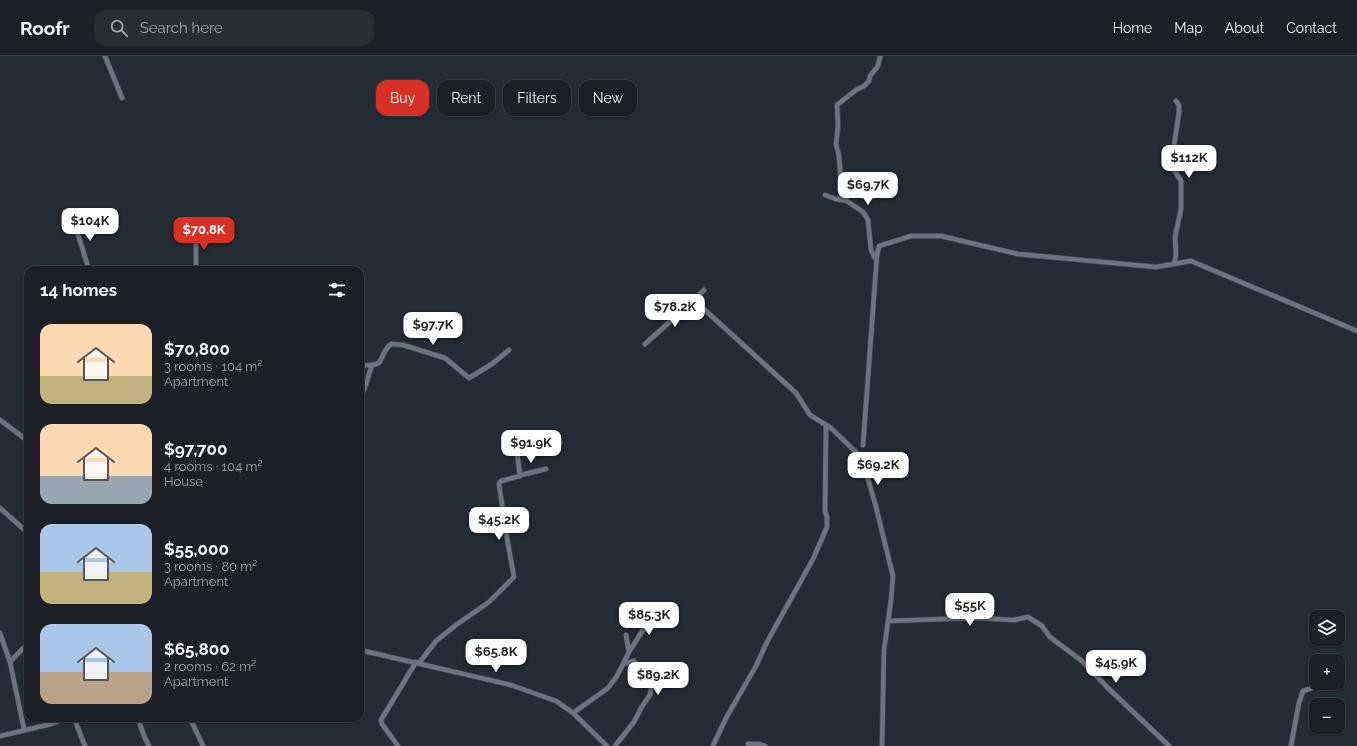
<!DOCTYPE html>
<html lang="en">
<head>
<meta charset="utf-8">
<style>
  :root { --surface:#1c2026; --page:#292d32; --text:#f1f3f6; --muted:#a0a3a7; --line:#3a3e43; --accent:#d93025 }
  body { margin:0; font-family:Raleway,sans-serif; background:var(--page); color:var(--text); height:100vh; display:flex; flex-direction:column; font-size:15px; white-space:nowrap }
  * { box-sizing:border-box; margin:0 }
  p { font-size:13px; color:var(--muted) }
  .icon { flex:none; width:22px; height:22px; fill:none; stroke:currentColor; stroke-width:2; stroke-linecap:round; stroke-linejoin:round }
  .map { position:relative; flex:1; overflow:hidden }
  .side { position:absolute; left:24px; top:210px; width:340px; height:456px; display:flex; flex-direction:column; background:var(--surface); border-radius:12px; box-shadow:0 1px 3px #0004,0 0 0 1px var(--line) }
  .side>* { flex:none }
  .hud { position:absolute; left:376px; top:24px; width:380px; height:36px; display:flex; gap:8px }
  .controls { position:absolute; left:1309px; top:554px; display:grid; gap:8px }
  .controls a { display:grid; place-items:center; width:36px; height:36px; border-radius:8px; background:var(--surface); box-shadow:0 1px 3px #0004,0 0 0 1px var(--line); font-size:20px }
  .price { position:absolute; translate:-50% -34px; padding:0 9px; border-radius:8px; background:#fff; color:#222; font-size:13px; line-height:26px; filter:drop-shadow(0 1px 2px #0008) }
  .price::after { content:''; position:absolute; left:50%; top:24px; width:12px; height:9px; margin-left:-6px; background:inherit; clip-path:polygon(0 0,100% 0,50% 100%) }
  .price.current { background:var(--accent); color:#fff }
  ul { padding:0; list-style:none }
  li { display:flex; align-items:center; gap:12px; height:100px; padding:0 16px }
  li span { display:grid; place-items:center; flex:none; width:112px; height:80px; border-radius:12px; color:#555 }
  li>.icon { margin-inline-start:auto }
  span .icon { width:48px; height:48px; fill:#fffc; stroke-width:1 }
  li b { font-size:17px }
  h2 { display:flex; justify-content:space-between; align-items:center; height:48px; padding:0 16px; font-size:17px }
  .chip { padding:0 14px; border-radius:12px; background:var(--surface); box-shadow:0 1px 3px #0004,0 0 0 1px var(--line); font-size:14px; line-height:36px }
  .chip.current { background:var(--accent); color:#fff }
  header { display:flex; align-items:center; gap:24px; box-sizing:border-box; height:56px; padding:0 20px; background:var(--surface); border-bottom:1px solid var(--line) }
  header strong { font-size:19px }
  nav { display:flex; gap:22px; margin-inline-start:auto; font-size:14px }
  .search { width:280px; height:36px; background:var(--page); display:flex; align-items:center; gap:10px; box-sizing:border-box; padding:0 14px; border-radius:12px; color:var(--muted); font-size:15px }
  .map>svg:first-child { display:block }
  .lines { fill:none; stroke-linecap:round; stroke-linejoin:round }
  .minor-casing { stroke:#41474d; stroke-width:6 }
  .minor { stroke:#6d747d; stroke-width:4.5 }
</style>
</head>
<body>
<header>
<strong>Roofr</strong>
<div class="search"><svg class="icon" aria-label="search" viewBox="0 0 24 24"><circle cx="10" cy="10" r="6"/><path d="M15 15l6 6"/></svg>Search here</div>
<nav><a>Home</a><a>Map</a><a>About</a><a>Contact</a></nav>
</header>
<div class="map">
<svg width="1357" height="690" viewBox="0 0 1357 690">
  <rect width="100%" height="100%" fill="#252b33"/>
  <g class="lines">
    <defs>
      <path id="minor" d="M105,0L122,42
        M825,139L836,143L847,145L863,156L868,164L871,194L875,202L876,200
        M847,145L842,139L839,100L836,88L838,70L837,49L856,34L864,30L869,25L870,20L878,10L880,0
        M73,162L89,214
        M196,177V214
        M1174,208L1176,199L1175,181L1181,153V125L1171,109L1179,57V49L1176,45
        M704,234L694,244L796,337L810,359L831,372L862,402L876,451L893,520L891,544L884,594L882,690
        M645,288L694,244
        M360,309C390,311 375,302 391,288L403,289L445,302L469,322L492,308L509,294
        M360,341L364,334L372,309
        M0,364L28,385
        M863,389L877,199L879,190L911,180H941L1018,198L1156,211L1191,205L1357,275
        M521,419L546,413
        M0,452L28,477
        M888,565L975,562L1014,564L1028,561L1042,570L1050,581L1082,605L1108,632L1169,690
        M0,577L10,606
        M360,594L511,629L556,645L573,657L607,690
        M629,596L655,555
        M419,607L436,585L456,569L489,546L514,521L508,488L499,428L501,425L520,420L517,396C523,388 549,388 560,387
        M573,657L608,632L617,620L629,596L626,579
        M74,662L85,690
        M138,662L144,680L149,690
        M190,662L203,690
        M24,673L10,606L28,587
        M0,680L51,668L67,662
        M398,690L382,668L381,664L416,606
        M615,690L634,666L641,652L650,639L652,627L649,622L634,605L623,608
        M713,690L726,662L756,610L767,586L813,503L827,471V461L825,455L826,369
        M750,690L748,688H758L765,690
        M1291,690L1299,647L1303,635L1312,632L1321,627"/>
    </defs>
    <use href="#minor" class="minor-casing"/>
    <use href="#minor" class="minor"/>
  </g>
</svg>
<div class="controls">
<a><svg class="icon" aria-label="layers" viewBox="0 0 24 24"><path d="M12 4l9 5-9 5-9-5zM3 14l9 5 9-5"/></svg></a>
<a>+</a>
<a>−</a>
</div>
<b class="price" style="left:1189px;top:123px">$112K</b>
<b class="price" style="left:868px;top:150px">$69.7K</b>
<b class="price" style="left:90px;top:186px">$104K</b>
<b class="price current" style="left:204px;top:195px">$70.8K</b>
<b class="price" style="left:675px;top:272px">$78.2K</b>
<b class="price" style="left:433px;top:290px">$97.7K</b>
<b class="price" style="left:531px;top:408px">$91.9K</b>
<b class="price" style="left:878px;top:430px">$69.2K</b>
<b class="price" style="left:499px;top:485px">$45.2K</b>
<b class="price" style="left:970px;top:571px">$55K</b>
<b class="price" style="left:649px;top:580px">$85.3K</b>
<b class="price" style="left:496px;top:617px">$65.8K</b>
<b class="price" style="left:1116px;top:628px">$45.9K</b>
<b class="price" style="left:658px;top:640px">$89.2K</b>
<div class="hud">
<a class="chip current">Buy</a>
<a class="chip">Rent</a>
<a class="chip">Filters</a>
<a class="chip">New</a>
</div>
<section class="side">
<h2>14 homes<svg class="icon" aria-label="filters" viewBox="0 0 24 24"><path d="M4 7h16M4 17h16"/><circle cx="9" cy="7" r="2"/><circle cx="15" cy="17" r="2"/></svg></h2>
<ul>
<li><span style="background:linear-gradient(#ffd9b3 65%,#c2b280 0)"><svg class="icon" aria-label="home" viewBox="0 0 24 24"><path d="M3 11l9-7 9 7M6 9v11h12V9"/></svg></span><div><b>$70,800</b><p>3 rooms · 104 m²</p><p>Apartment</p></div></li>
<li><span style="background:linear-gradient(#ffd9b3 65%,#9aa5b1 0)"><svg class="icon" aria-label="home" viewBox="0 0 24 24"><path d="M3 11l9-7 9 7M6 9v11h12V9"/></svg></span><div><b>$97,700</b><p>4 rooms · 104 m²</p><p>House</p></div></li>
<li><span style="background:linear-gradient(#a9c7e8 60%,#c2b280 0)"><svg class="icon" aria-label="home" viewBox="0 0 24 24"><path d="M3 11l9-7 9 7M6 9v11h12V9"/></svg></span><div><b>$55,000</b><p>3 rooms · 80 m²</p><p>Apartment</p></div></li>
<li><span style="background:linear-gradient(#a9c7e8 60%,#b9a48a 0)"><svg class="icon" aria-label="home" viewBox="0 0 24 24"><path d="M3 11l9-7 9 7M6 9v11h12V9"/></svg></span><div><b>$65,800</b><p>2 rooms · 62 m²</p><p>Apartment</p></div></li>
</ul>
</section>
</div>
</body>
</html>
